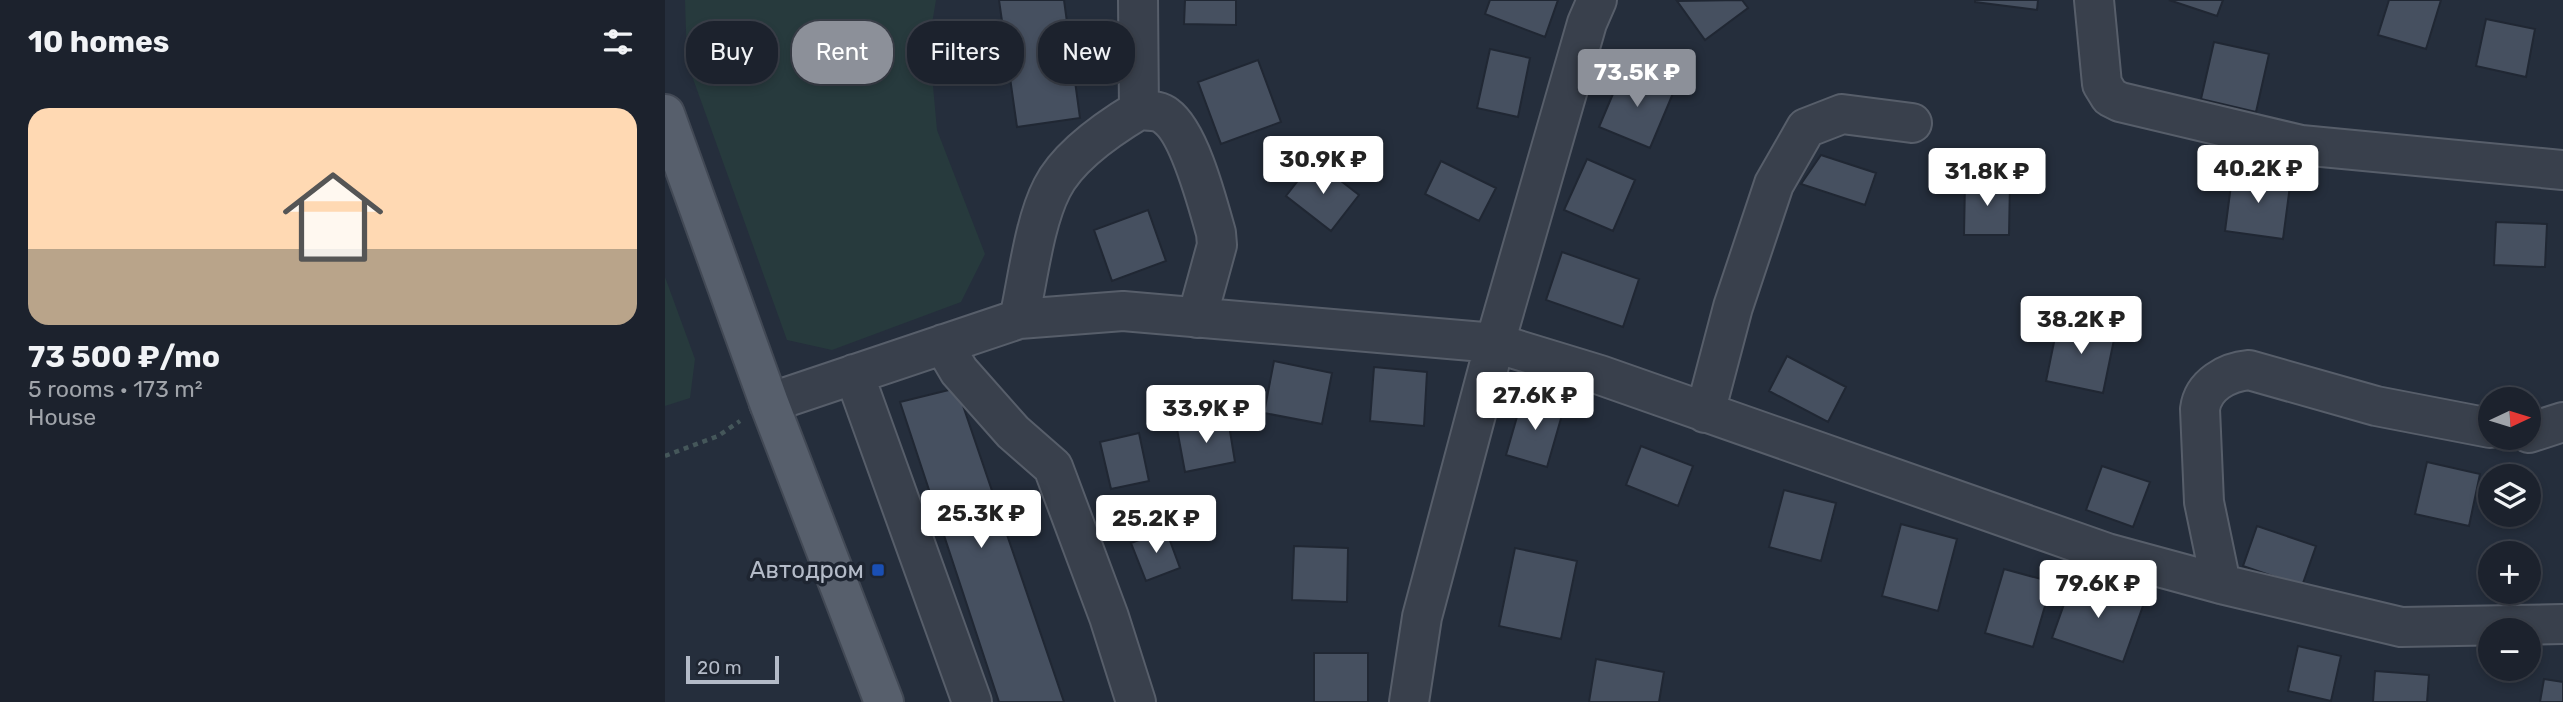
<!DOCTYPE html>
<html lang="en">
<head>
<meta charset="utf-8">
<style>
  :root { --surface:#1c222d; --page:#292f39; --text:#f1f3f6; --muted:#a0a4aa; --line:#3a3f49; --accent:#8c9099 }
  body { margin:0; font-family:Rubik,sans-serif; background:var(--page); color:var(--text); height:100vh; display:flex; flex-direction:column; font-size:26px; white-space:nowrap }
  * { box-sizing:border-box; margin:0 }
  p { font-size:23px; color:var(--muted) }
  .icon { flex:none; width:38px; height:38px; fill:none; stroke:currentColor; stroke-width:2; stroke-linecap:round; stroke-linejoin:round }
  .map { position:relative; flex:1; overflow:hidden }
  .panel { display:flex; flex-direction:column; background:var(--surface); width:665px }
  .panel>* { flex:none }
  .guide { position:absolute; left:21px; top:21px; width:665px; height:63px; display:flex; gap:14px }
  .needle { width:46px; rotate:86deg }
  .buttons { position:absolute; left:1813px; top:387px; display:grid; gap:14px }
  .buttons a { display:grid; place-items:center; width:63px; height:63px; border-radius:50%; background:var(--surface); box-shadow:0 4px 10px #0003,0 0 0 2px var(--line); font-size:35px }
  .scale { position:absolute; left:21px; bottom:18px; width:93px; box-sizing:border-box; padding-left:7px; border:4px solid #b4bbc8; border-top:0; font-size:19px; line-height:24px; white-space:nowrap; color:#b4bbc8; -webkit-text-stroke:5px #1e2531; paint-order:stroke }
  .price { position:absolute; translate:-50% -60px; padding:0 16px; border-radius:7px; background:#fff; color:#222; font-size:23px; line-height:46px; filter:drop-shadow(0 2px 4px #0008) }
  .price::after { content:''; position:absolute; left:50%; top:42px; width:21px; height:16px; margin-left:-10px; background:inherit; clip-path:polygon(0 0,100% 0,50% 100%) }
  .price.active { background:var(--accent); color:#fff }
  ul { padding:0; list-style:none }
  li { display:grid; align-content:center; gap:14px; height:371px; padding:0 28px }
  li span { display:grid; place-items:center; height:217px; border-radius:21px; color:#555 }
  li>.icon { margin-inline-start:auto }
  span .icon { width:126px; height:126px; fill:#fffc; stroke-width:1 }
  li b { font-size:30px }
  h2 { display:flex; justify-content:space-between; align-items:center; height:84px; padding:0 28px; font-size:30px }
  .chip { padding:0 24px; border-radius:28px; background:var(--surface); box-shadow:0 4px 10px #0003,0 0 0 2px var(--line); font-size:24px; line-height:63px }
  .chip.active { background:var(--accent); color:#fff }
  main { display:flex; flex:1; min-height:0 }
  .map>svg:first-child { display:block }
  .green { fill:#273a3d }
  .building { fill:#465060; stroke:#202733; stroke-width:2 }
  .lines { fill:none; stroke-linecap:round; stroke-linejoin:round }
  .minor-casing { stroke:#575e6a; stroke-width:42 }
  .major-casing { stroke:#424955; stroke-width:42 }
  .path { stroke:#45575a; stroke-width:4.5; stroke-dasharray:5 5; stroke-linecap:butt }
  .minor { stroke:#39404c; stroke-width:38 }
  .major { stroke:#575f6c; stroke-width:38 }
  .transit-dot { fill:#1a4fb4; stroke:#1e2531; stroke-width:2.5 }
  .labels { text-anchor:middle; stroke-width:7; stroke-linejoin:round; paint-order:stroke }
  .poi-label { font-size:24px; fill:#b4bbc8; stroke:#1e2531; text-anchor:end }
</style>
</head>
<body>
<main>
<section class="panel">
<h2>10 homes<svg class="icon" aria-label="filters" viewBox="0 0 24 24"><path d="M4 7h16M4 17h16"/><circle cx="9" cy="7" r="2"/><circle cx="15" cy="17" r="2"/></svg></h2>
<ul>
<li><span style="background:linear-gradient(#ffd9b3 65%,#b9a48a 0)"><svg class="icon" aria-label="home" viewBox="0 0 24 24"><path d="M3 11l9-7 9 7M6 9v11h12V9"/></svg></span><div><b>73 500 ₽/mo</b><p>5 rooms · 173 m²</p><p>House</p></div></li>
</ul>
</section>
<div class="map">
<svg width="1898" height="702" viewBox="0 0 1898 702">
  <rect width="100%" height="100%" fill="#252e3c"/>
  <path class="green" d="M20,0H271L264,42L272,130L320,254L296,302L167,350L122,340L22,62Z
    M0,277L30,359L25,398L0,406Z"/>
  <path class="building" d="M334,0H399L415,118L352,127Z
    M520,0H571V25L519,24Z
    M825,0H893L880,37L820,14Z
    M1077,0L1083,8L1040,40L1012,1Z
    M1310,0H1373L1372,10L1310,2Z
    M1504,0H1558L1552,16Z
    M1724,0H1776L1761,49L1713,35Z
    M1821,19L1870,29L1861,77L1811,66Z
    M1549,42L1604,54L1591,112L1536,99Z
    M825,49L865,58L853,117L812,108Z
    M593,60L616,122L556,144L533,82Z
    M958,70L1009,91L985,148L934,127Z
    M1156,155L1211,173L1200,205L1136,184Z
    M922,159L970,180L948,231L899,210Z
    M649,160L694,195L666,231L621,196Z
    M776,161L831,188L814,221L760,194Z
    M1568,170L1626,178L1618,239L1560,231Z
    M1300,181L1345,182L1344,235H1299Z
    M483,210L501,261L447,281L429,230Z
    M1831,222L1882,224L1880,267L1829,265Z
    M897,252L974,279L958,327L881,300Z
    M1394,318L1451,330L1438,393L1381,381Z
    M1122,356L1181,387L1163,422L1104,391Z
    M609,361L667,373L657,424L599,413Z
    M709,367L762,372L759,426L705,421Z
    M292,388L399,702H334L235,402Z
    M858,396L899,408L882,467L841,455Z
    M563,419L570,462L520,472L512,429Z
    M474,433L484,481L446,489L435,442Z
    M976,446L1028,466L1013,506L961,485Z
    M1762,462L1815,474L1804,526L1750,514Z
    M1437,466L1485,482L1468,527L1421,510Z
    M1119,490L1171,503L1156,561L1104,547Z
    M1236,524L1292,539L1273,611L1217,596Z
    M1592,526L1651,546L1637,586L1578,566Z
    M501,530L515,568L481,581L466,543Z
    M629,546L683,548L682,602L627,600Z
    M850,548L912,561L896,639L834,626Z
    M1339,569L1387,582L1368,647L1320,633Z
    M1408,579L1479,603L1458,662L1387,638Z
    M1633,646L1676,656L1666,701L1623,691Z
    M649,653H703V702H649Z
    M931,659L999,672L994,702H924Z
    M1710,671L1764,675L1762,702H1708Z
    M1879,679L1898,682V702H1875Z"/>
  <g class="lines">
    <defs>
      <path id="minor" d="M473,0L474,110C484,111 494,110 501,116C525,133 543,205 551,233L552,245L532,318
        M1429,0L1437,84L1445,97L1455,102L1636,145L1898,170
        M354,319C363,279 369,223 387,188C403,156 444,128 474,110
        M278,344L294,371L348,432L388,467L444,617L471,702
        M189,374L307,702
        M104,403L354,319L458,311L830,343L935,375L1442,553L1556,584L1736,627L1898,624
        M1040,413L1068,307L1109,184L1141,128L1177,114L1247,123
        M1864,433L1898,422
        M1556,584L1539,502L1535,409C1538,385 1562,372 1584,370L1711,406L1825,428
        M744,702L757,617L830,343L922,23L932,0"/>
      <path id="major" d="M0,114L104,403L219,702"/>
    </defs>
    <use href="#minor" class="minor-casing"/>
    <use href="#major" class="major-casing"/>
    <path class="path" d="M0,456L53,436L75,421"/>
    <use href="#minor" class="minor"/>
    <use href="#major" class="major"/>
  </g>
  <rect class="transit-dot" x="206" y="563" width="14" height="14" rx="3.5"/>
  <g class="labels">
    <g class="poi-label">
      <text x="199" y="578">Автодром</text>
    </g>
  </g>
</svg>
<div class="buttons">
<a><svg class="needle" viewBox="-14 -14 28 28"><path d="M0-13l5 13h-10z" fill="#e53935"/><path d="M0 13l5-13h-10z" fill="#a0a4aa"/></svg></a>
<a><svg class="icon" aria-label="layers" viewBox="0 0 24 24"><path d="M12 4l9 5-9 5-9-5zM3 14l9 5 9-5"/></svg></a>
<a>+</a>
<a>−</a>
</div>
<div class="scale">20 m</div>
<b class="price active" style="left:972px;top:109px">73.5K ₽</b>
<b class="price" style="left:658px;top:196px">30.9K ₽</b>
<b class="price" style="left:1593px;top:205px">40.2K ₽</b>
<b class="price" style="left:1322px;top:208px">31.8K ₽</b>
<b class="price" style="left:1416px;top:356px">38.2K ₽</b>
<b class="price" style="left:870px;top:432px">27.6K ₽</b>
<b class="price" style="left:541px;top:445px">33.9K ₽</b>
<b class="price" style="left:316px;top:550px">25.3K ₽</b>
<b class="price" style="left:491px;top:555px">25.2K ₽</b>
<b class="price" style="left:1433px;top:620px">79.6K ₽</b>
<div class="guide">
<a class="chip">Buy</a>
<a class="chip active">Rent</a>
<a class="chip">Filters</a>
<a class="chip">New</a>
</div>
</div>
</main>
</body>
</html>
